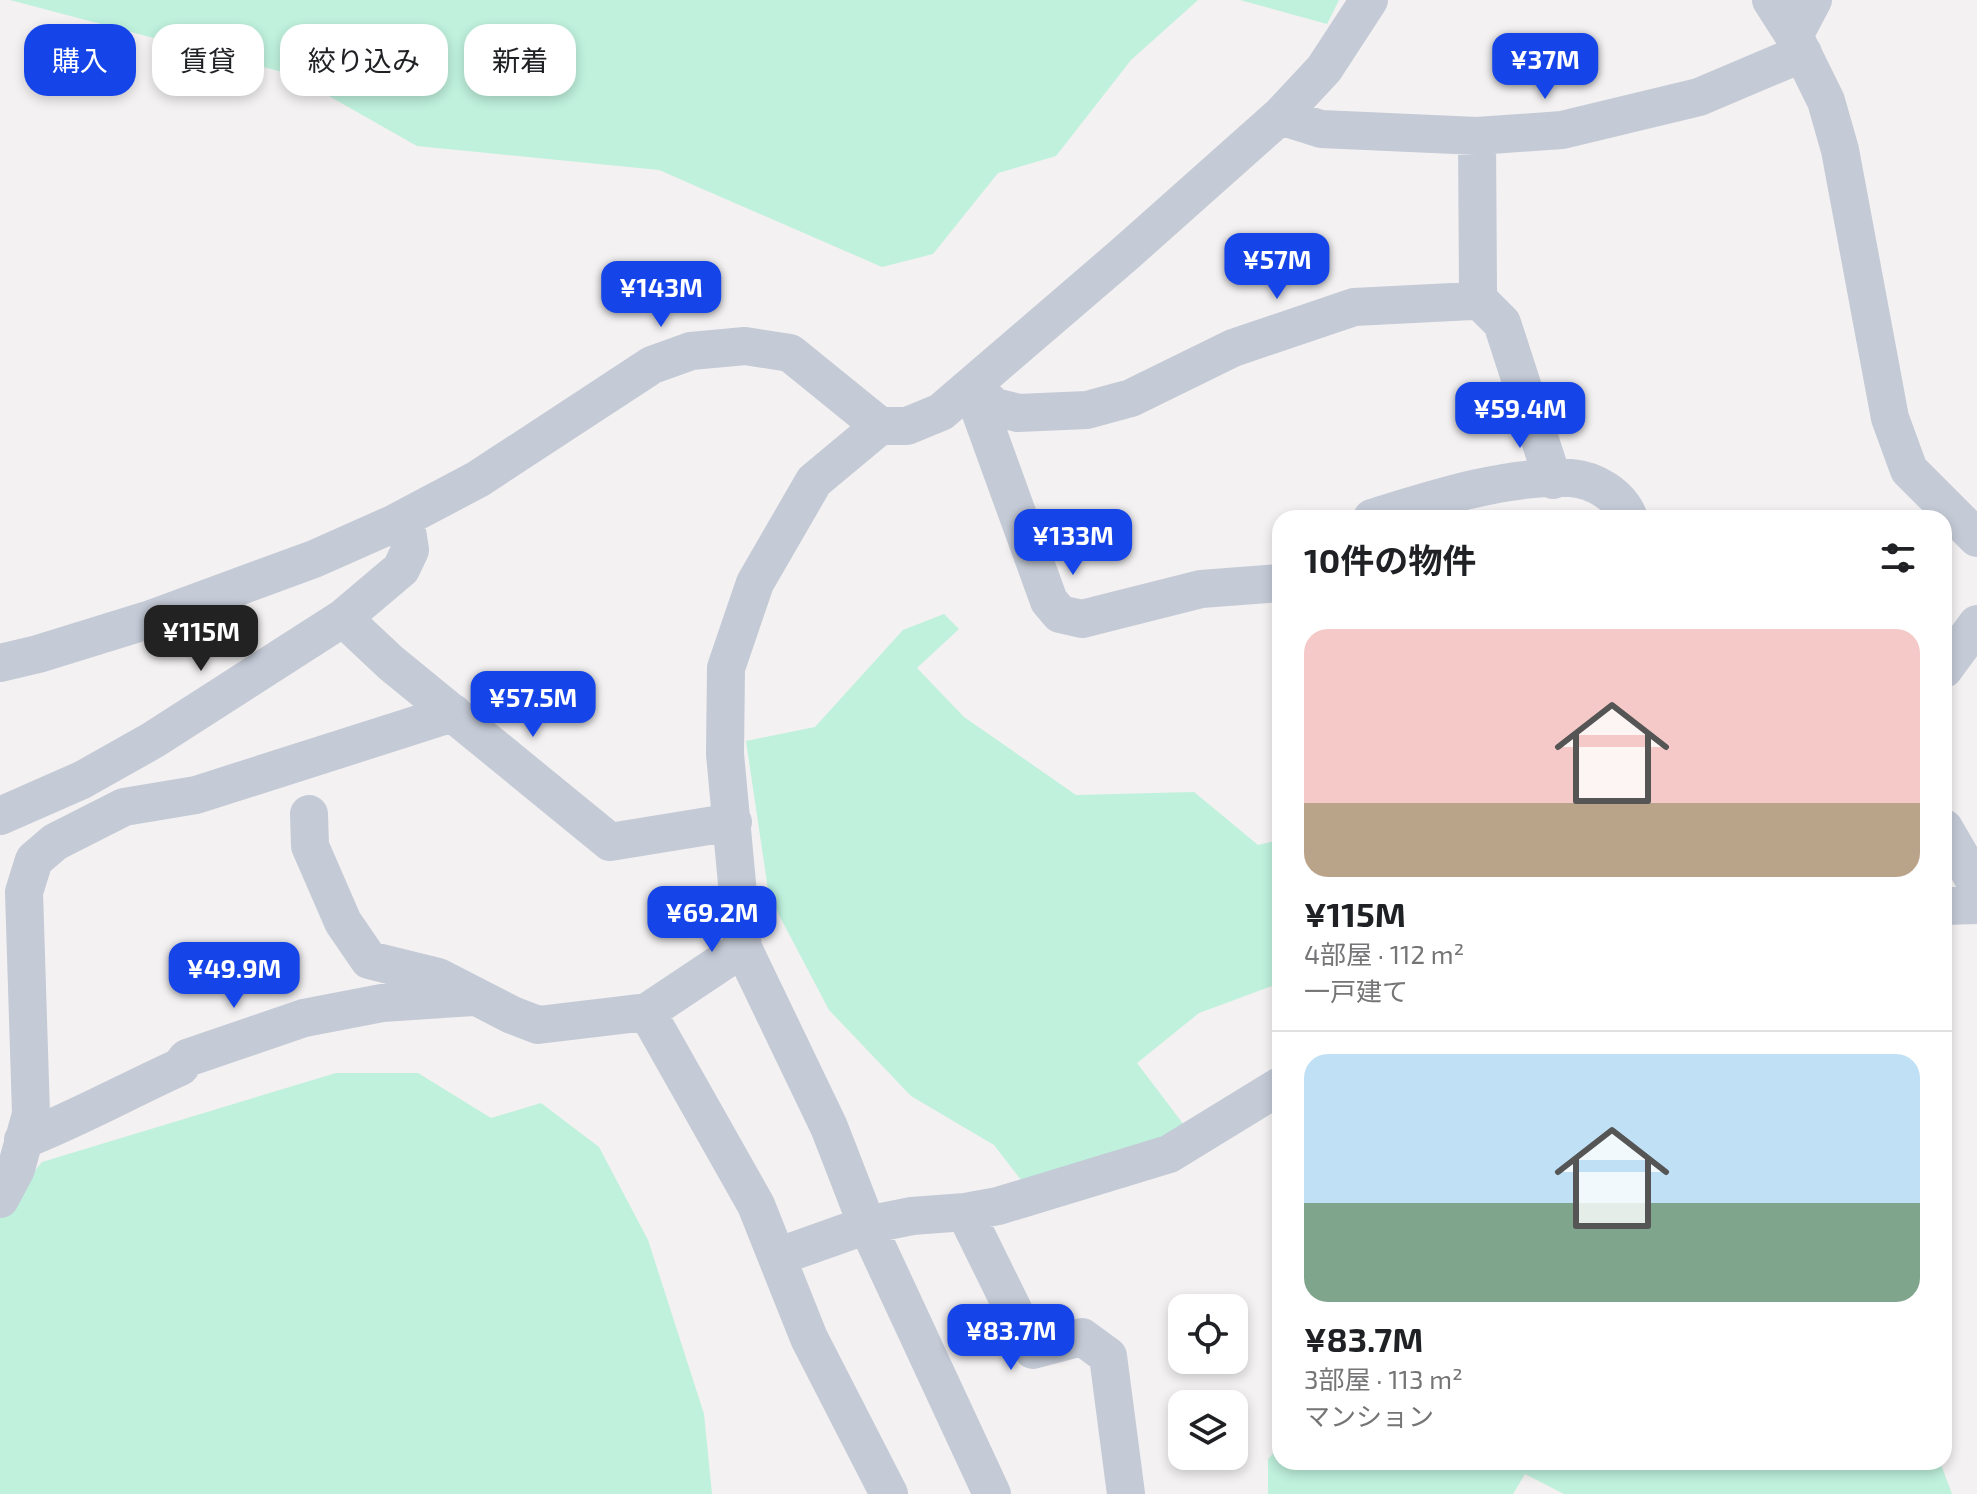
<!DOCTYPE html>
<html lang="ja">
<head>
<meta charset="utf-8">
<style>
  :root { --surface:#fff; --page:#f6f6f6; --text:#202124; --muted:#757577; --line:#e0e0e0; --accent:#1544e9 }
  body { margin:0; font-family:"Exo 2","Noto Sans JP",sans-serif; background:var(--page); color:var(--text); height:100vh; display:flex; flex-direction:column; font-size:30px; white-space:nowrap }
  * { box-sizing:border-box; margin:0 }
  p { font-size:26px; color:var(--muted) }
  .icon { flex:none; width:44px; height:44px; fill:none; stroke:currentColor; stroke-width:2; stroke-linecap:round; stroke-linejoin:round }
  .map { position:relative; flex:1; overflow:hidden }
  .details { position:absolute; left:1272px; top:510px; width:680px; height:960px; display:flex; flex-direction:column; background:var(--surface); border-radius:24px; box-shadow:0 4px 12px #0003 }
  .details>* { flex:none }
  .guide { position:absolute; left:24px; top:24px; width:760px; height:72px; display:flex; gap:16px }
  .tools { position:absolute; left:1168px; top:1294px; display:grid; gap:16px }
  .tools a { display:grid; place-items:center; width:80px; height:80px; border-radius:16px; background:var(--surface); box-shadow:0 4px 12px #0003; font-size:40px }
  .price { position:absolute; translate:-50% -68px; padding:0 18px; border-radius:16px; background:var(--accent); color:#fff; font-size:26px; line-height:52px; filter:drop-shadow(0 2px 4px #0008) }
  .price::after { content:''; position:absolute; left:50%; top:48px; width:24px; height:18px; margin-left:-12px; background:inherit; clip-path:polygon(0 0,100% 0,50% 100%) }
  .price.selected { background:#222; color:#fff }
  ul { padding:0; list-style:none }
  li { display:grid; align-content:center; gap:16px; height:424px; padding:0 32px }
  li+li { border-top:2px solid var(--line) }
  li span { display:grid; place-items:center; height:248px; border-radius:24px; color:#555 }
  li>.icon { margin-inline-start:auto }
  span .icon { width:144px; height:144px; fill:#fffc; stroke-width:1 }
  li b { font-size:34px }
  h2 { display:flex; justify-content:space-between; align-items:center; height:96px; padding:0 32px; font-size:34px }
  .chip { padding:0 28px; border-radius:24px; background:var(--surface); box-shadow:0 4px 12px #0003; font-size:28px; line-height:72px }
  .chip.selected { background:var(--accent); color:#fff }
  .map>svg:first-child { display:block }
  .green { fill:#bff1dd }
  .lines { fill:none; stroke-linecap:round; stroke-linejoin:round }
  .minor { stroke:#c4cad6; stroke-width:38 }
</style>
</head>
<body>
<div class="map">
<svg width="1977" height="1494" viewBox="0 0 1977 1494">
  <rect width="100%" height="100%" fill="#f3f1f1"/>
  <path class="green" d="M10,0H1198L1131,60L1056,156L998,173L933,254L882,267L659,170L417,146L290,74Z
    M1240,0H1339L1327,24Z
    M944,614L959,629L917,668L964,717L1076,795L1194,792L1258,845L1280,840V983L1199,1013L1137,1063L1187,1129L1025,1185L994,1145L911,1096L829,1010L769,896L746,741L815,727L903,630Z
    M336,1073H418L491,1118L541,1103L599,1147L648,1240L704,1414L712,1494H0V1218L6,1206L42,1162Z
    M1280,1446V1462H1940L1952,1494H1564L1525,1474L1513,1494H1268V1459Z"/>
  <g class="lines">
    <path class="minor" d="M1771,0L1794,36L1826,101L1840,150L1890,418L1909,470L1977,538
      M1794,36L1813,0
      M1280,116L1321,129L1477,136L1562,130L1699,97L1803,53
      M1475,296L1502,323L1553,480
      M971,386L995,407L1018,413L1087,410L1131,398L1233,348L1354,307L1472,301L1478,291L1477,136
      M971,386L1049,601L1060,614L1082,619L1201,589L1280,583
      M880,426L814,481L755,583L726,668L725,754L743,948L829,1127L867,1225L992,1494
      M1372,518C1433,499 1506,475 1571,478C1595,480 1620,495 1629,518
      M343,618L391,663L610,842L733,822
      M0,663L38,654L148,620L314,559L393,524L478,479L652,365L691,351L745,346L790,353L880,426H907L941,412L1126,253L1280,116L1324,69L1369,0
      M1944,669L1977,624
      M309,814L310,846L343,922L369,960L438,977L512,1015L538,1025L647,1012L756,1205L809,1338L889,1494
      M0,816L82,780L153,740L343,618L401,569L410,550L405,518
      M1944,828L1977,885
      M1944,906L1977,905
      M647,1012L743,948
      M23,1140C77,1119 127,1091 180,1067L187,1058L304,1018L382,1003L473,997
      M0,1199L16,1169L31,1114L24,892L34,860L55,842L124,807L196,795L453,713
      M965,1212L1033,1350L1082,1337L1108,1356L1126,1494
      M777,1257L867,1225L912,1216L965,1212L998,1206L1169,1154L1280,1086"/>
  </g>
</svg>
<div class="tools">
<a><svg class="icon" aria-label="locate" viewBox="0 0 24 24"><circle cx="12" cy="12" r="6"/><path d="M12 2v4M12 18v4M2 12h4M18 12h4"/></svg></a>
<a><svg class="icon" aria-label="layers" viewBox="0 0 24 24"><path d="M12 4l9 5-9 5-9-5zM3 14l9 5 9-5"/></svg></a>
</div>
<b class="price" style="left:1545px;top:101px">¥37M</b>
<b class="price" style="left:1277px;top:301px">¥57M</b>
<b class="price" style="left:661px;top:329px">¥143M</b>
<b class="price" style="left:1520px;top:450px">¥59.4M</b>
<b class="price" style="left:1073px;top:577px">¥133M</b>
<b class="price selected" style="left:201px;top:673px">¥115M</b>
<b class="price" style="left:533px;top:739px">¥57.5M</b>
<b class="price" style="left:712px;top:954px">¥69.2M</b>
<b class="price" style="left:234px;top:1010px">¥49.9M</b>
<b class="price" style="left:1011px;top:1372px">¥83.7M</b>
<div class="guide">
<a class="chip selected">購入</a>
<a class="chip">賃貸</a>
<a class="chip">絞り込み</a>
<a class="chip">新着</a>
</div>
<section class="details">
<h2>10件の物件<svg class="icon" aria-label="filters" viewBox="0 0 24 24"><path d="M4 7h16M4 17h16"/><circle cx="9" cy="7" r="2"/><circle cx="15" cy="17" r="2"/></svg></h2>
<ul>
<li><span style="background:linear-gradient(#f6c9c9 70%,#b9a48a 0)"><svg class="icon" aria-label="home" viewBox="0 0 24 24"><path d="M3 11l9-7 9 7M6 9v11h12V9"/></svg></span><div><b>¥115M</b><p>4部屋 · 112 m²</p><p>一戸建て</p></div></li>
<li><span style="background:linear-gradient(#bfe0f5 60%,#7fa58c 0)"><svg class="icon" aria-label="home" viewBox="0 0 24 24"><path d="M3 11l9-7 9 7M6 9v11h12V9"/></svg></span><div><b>¥83.7M</b><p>3部屋 · 113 m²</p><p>マンション</p></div></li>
</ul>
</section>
</div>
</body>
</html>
